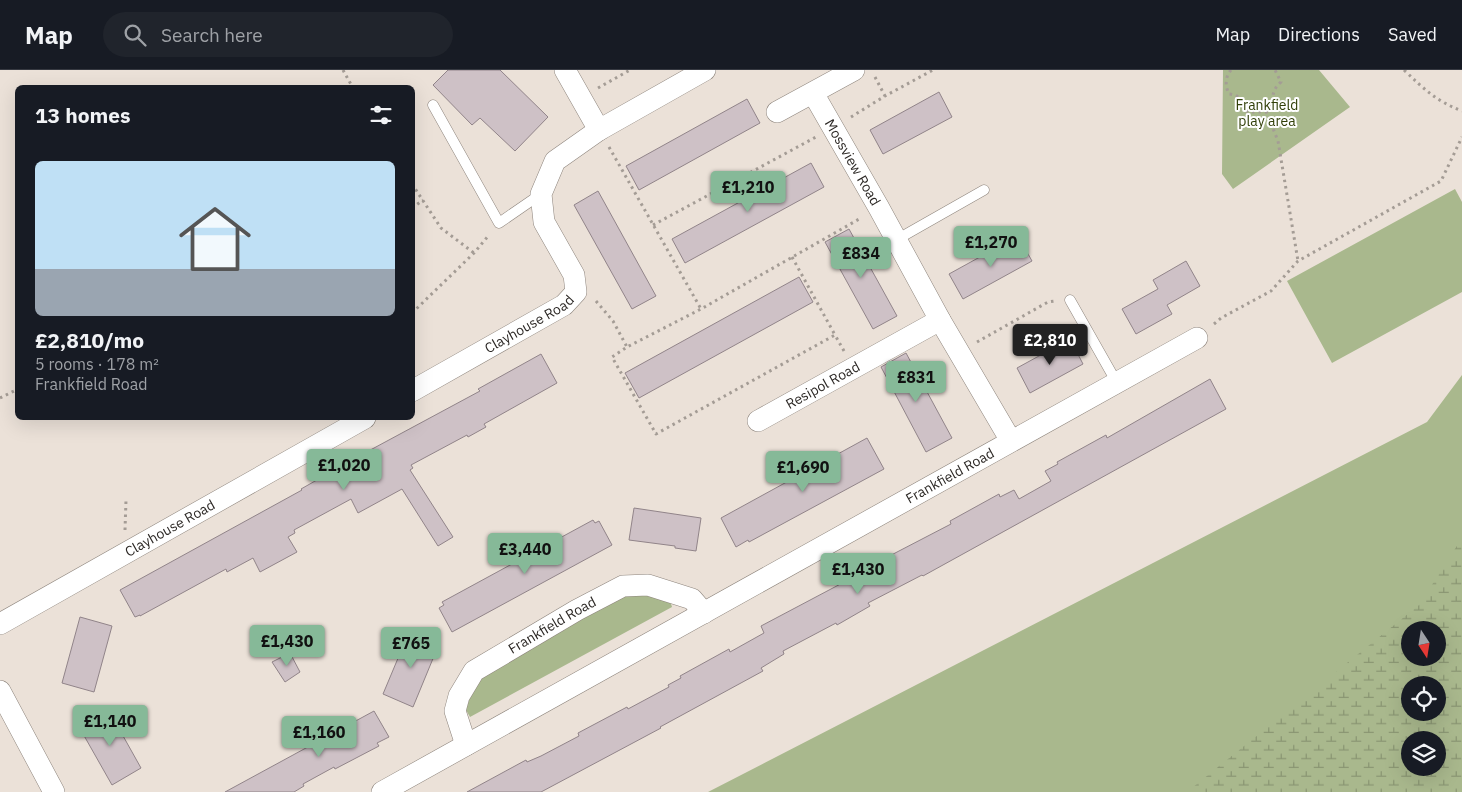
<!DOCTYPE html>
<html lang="en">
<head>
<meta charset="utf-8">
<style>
  :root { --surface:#171b24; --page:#20242c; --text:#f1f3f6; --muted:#9ea1a6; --line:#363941; --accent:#86b998 }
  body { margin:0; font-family:"IBM Plex Sans",sans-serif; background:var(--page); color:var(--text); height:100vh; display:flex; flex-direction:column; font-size:19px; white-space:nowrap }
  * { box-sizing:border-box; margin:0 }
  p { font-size:16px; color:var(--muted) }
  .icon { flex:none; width:28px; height:28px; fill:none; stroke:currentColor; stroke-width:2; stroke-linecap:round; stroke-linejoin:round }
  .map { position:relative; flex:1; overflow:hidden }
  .panel { position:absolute; left:15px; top:15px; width:400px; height:335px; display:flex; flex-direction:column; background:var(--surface); border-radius:8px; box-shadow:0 5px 20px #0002 }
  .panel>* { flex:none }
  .needle { width:32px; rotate:168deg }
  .buttons { position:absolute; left:1401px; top:551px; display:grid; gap:10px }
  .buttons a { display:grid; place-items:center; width:45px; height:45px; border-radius:50%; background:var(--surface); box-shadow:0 5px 20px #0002; font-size:25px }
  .price { position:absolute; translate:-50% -42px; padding:0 11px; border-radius:5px; background:var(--accent); color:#111; font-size:16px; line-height:32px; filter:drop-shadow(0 1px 2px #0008) }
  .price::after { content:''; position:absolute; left:50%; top:30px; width:15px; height:11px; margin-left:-8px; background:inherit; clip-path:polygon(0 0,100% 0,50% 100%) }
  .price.selected { background:#222; color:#fff }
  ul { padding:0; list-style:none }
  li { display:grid; align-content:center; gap:10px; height:265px; padding:0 20px }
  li+li { border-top:1px solid var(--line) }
  li span { display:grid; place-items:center; height:155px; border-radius:8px; color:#555 }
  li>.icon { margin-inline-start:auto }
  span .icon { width:90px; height:90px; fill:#fffc; stroke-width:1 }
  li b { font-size:21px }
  h2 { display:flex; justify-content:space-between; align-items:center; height:60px; padding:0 20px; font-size:21px }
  header { display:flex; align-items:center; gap:30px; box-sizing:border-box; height:70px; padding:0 25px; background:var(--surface); border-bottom:1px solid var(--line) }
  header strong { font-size:24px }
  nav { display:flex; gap:28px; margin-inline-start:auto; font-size:18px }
  .search { width:350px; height:45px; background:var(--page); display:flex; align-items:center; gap:12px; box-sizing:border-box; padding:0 18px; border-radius:28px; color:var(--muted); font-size:19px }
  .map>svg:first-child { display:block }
  .green { fill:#a9b88d; fill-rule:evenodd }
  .wetland { fill:url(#wetland-marsh); fill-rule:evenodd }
  .building { fill:#cec1c6; stroke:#918489 }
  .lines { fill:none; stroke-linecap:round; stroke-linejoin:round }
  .service-casing { stroke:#8e857d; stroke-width:11 }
  .minor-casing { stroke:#8e857d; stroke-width:22 }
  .path { stroke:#a49c95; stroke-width:3; stroke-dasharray:2.5 4; stroke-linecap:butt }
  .service { stroke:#fff; stroke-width:10 }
  .minor { stroke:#fff; stroke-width:21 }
  .labels { text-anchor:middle; stroke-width:4; stroke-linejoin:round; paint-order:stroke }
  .park-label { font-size:14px; fill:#313f08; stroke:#fff }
  .street-label { font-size:14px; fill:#2c2825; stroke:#fff }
</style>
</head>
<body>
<header>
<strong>Map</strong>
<div class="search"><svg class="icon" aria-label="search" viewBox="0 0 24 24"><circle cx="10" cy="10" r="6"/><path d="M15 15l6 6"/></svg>Search here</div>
<nav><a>Map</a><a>Directions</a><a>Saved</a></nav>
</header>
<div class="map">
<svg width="1462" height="722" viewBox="0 0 1462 722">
  <defs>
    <pattern id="wetland-marsh" width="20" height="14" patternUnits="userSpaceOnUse" patternTransform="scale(1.25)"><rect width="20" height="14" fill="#a9b88d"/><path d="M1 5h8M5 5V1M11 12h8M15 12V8" fill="none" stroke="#8a9673"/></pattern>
  </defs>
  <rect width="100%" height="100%" fill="#ebe1d8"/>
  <path class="green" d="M1223,0H1319L1350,37L1233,119L1222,104Z
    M1455,119L1462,132V222L1332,293L1287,211Z
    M1462,305V722H708L1427,352ZM1410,560H1438V588H1410ZM1410,615H1438V642H1410ZM1410,670H1438V698H1410Z
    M628,521L669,527L672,537L470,647L466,640L474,612Z"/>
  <path class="wetland" d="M1462,468V722H1187L1419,535ZM1410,560H1438V588H1410ZM1410,615H1438V642H1410ZM1410,670H1438V698H1410Z"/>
  <path class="building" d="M448,0H500L548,47L515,81L480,48L472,55L433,15Z
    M939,22L952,47L883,84L870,60Z
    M747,29L760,53L639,120L626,96Z
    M811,93L824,117L685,193L672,169Z
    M598,121L656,226L632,239L574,135Z
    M849,159L897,246L873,259L825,172Z
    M1018,166L1032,191L963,229L949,204Z
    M1186,191L1200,216L1167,235L1172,244L1136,264L1122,239L1158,219L1153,210Z
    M799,207L813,232L639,328L625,303Z
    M1070,269L1083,294L1030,323L1017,298Z
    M906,283L952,368L926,382L881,297Z
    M541,284L557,313L484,354L486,357L468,367L467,365L411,395L413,398L410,400L453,467L438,476L402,419L358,443L351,429L294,460L295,463L288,467L297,482L260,502L253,488L227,502L226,499L140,546V545L135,547L120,520L302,420L301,419L361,385L480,321L478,319Z
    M1210,309L1226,339L923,506L922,505L868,533L870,536L837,555L836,553L783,581L784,584L761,598L763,601L660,657L661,658L541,722H467L526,690L527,692L541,686L579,666L578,663L627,637L628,639L669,617L668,615L681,608L680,606L729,579L730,582L764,563L761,556L848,510L847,508L951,454L950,451L999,424L1000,427L1014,420L1019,429L1051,411L1045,401L1058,394L1057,392L1106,365L1107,368Z
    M867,368L884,399L749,472L748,470L736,477L721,448Z
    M634,438L701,448L696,481L675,478V476L629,470Z
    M593,450L595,453L599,451L612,475L452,562L439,538L444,535L442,532Z
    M80,547L112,556L94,622L62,613Z
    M409,562L439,574L413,637L383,624Z
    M290,583L300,602L285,612L272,592Z
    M108,639L141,698L112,715L78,655Z
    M374,641L389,667L377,673L379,676L335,699L334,697L303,714L304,716L294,722H225Z"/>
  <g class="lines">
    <defs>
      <path id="service" d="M433,35L499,153L541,124
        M896,170L984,120
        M1070,230L1117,313"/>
      <g id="minor">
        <path d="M565,0L599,60"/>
        <path id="s1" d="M813,23L879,138L940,250L1011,371"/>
        <path d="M777,42L854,0"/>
        <path id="s2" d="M412,321L564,235L576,222L574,205L544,152L541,124L555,91L599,60L705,0"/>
        <path id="s3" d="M758,351L940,250"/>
        <path id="s4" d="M0,554L365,348"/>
        <path d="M0,621L54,722"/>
        <path id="s5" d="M466,675L455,641L459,626L474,601L577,540L623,516L648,515L692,529L704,543"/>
        <path id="s6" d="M382,722L1197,268"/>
      </g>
    </defs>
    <use href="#service" class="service-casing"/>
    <use href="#minor" class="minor-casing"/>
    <path class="path" d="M343,0L353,18
      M1231,0C1225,7 1225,16 1229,24C1239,25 1245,30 1245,41C1258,43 1263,43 1273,34C1272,24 1274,18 1281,12L1275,0
      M1404,0C1424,19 1436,31 1462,41
      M875,7L885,26
      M598,18L630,0
      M1266,41L1278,71L1298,191
      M851,47L885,26L933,0
      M609,77L701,239
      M412,114L441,158L474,183
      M412,138L423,130
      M653,155L816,67
      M792,187L835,265
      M596,231L613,251L627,277
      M412,243L474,183L489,165
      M1214,254L1221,248L1271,221L1298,191L1441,111L1462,67
      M977,272L1048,232L1055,231
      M844,281L835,265L656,364L612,287L627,277L701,239L861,148
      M0,328L18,319
      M125,460L126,430"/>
    <use href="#service" class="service"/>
    <use href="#minor" class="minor"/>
  </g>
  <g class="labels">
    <g class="park-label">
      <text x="1267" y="40">Frankfield<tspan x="1267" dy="16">play area</tspan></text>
    </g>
    <g class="street-label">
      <text dy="5" stroke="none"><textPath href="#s1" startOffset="80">Mossview Road</textPath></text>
      <text dy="5" stroke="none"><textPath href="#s2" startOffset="135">Clayhouse Road</textPath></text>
      <text dy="5" stroke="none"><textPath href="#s3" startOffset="74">Resipol Road</textPath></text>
      <text dy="5" stroke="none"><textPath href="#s6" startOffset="650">Frankfield Road</textPath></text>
      <text dy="5" stroke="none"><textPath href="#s4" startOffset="195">Clayhouse Road</textPath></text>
      <text dy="5" stroke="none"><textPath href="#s5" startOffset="171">Frankfield Road</textPath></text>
    </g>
  </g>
</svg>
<div class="buttons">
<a><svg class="needle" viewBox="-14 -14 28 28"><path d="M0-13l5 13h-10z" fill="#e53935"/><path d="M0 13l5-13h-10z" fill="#9ea1a6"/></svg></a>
<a><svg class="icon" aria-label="locate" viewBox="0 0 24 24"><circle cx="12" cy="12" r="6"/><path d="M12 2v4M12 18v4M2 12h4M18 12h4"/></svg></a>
<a><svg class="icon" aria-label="layers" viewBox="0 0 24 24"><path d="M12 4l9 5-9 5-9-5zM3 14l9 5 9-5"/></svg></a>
</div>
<b class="price" style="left:748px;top:143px">£1,210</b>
<b class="price" style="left:991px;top:198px">£1,270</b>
<b class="price" style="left:861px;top:209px">£834</b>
<b class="price selected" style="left:1050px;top:296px">£2,810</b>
<b class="price" style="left:916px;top:333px">£831</b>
<b class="price" style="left:344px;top:421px">£1,020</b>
<b class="price" style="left:803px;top:423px">£1,690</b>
<b class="price" style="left:525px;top:505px">£3,440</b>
<b class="price" style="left:858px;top:525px">£1,430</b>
<b class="price" style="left:287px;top:597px">£1,430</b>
<b class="price" style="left:411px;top:599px">£765</b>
<b class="price" style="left:110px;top:677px">£1,140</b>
<b class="price" style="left:319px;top:688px">£1,160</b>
<section class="panel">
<h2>13 homes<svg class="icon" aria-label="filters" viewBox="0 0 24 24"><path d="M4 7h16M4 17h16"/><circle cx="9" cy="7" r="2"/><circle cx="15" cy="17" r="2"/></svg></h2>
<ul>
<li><span style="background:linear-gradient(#bfe0f5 70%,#9aa5b1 0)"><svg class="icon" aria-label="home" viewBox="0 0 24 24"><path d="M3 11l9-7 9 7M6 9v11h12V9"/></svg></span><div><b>£2,810/mo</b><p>5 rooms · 178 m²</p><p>Frankfield Road</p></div></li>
</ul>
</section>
</div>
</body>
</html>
